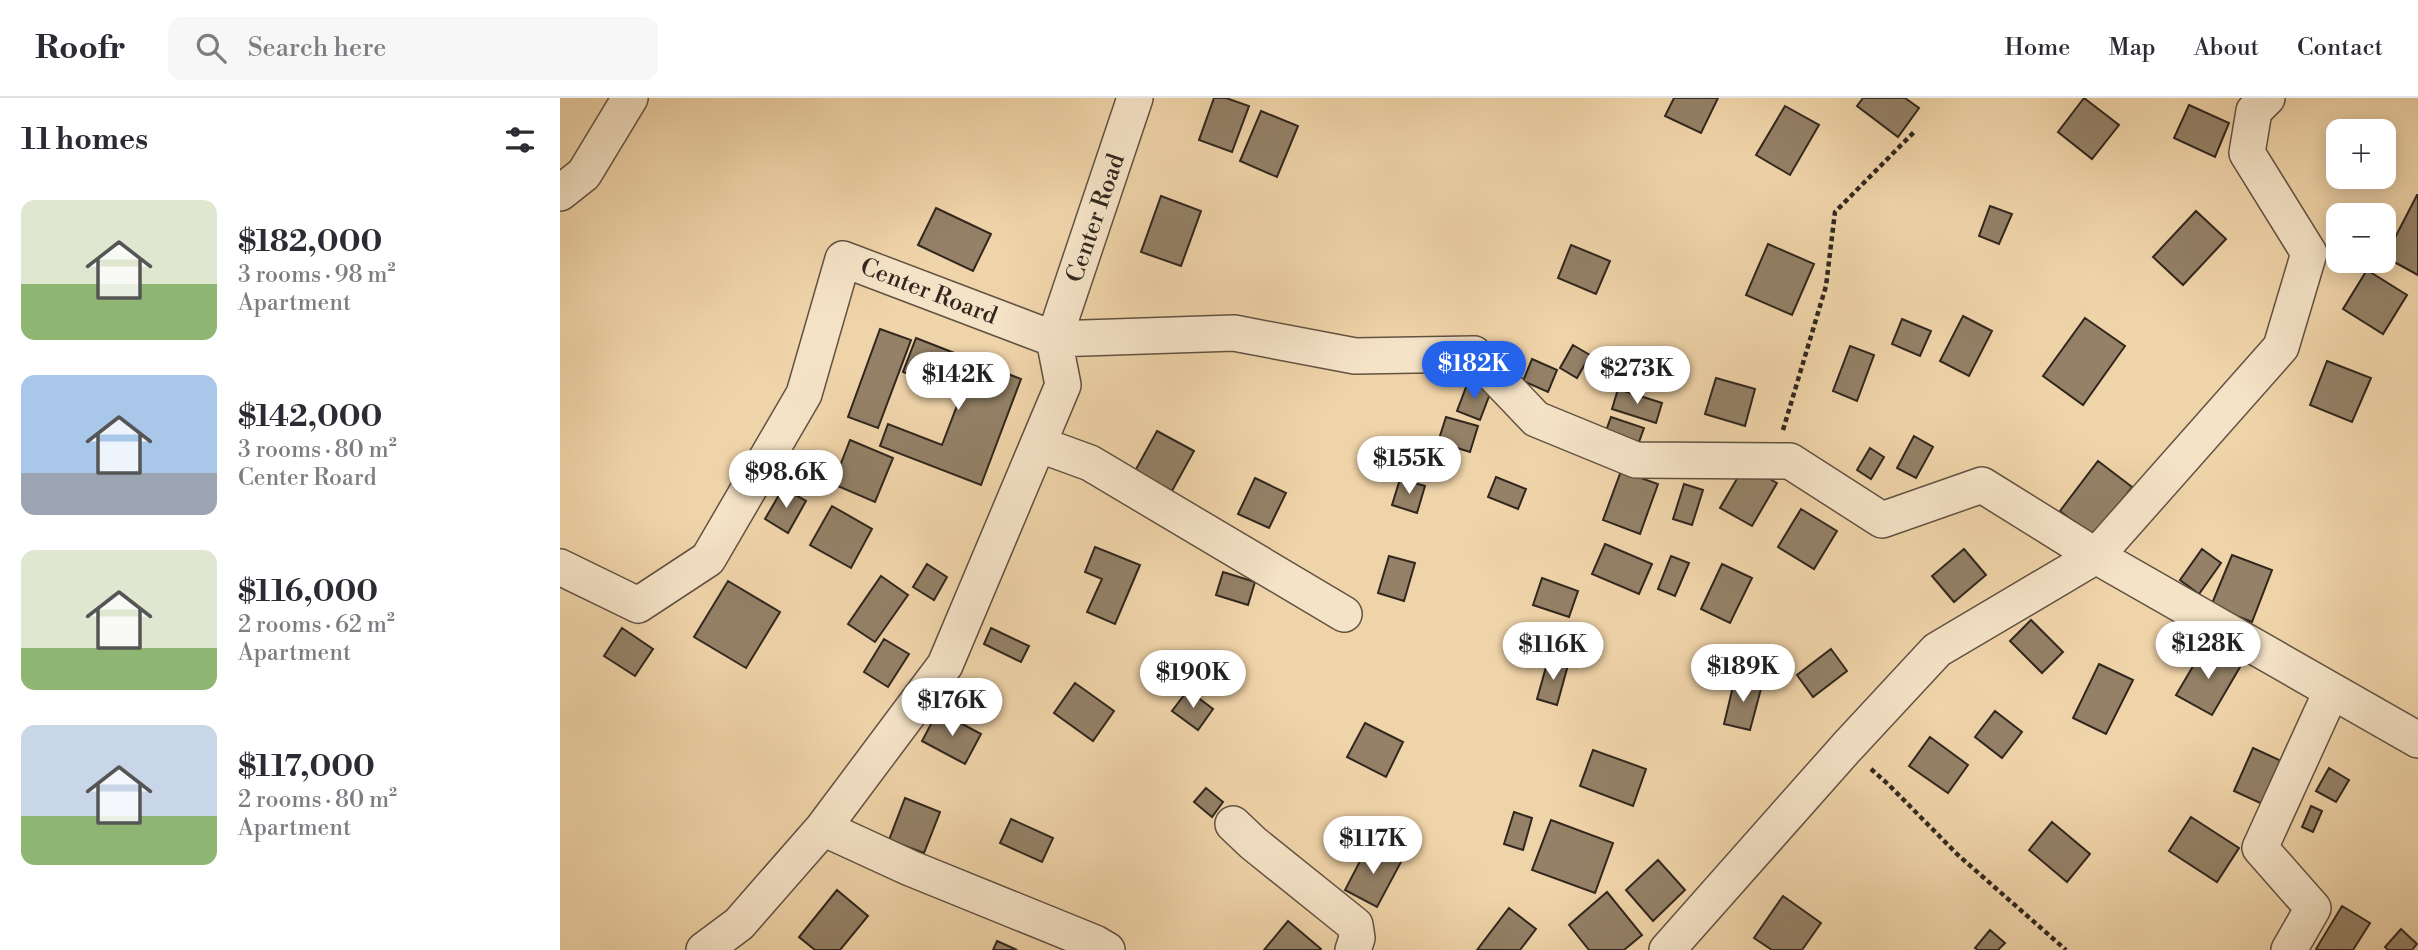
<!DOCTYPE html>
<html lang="en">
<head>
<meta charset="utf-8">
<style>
  :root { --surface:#fff; --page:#f7f7f7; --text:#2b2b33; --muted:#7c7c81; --line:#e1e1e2; --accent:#2563eb }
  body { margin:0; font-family:"Libre Bodoni",serif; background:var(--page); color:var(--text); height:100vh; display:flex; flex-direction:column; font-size:26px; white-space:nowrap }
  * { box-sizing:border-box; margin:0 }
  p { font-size:23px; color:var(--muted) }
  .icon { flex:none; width:38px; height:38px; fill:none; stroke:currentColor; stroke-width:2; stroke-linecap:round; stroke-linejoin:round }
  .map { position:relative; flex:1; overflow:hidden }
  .side { display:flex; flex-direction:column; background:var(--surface); width:560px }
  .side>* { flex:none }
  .tools { position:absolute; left:1766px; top:21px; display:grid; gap:14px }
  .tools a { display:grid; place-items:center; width:70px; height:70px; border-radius:14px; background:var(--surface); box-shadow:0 4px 18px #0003; font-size:35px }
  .price { position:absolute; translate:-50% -60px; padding:0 16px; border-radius:24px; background:#fff; color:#222; font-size:23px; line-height:46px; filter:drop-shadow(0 2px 4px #0008) }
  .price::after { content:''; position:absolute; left:50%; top:42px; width:21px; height:16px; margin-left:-10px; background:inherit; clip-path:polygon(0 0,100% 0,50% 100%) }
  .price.active { background:var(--accent); color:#fff }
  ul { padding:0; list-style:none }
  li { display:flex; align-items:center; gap:21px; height:175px; padding:0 21px }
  li span { display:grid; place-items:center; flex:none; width:196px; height:140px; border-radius:14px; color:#555 }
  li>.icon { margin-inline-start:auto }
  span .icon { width:84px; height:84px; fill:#fffc; stroke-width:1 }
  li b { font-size:30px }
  h2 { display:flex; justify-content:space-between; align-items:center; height:84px; padding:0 21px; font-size:30px }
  header { display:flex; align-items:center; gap:42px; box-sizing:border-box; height:98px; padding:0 35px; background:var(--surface); border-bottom:2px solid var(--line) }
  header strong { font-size:33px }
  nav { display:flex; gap:38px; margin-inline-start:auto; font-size:24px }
  .search { width:490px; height:63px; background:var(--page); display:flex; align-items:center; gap:18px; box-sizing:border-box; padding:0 24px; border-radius:14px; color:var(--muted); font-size:26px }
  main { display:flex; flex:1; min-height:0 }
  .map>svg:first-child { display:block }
  .building { fill:#948167; stroke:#31271f; stroke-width:2 }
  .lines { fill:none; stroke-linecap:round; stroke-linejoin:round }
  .street-casing { stroke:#615242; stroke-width:38 }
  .path { stroke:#31271f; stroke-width:4.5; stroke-dasharray:5 3.5; stroke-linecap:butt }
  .street { stroke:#f5e3c7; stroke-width:35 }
  .labels { text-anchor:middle; stroke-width:7; stroke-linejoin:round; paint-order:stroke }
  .street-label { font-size:24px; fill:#31271f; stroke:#f5e3c7 }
</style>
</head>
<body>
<header>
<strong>Roofr</strong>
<div class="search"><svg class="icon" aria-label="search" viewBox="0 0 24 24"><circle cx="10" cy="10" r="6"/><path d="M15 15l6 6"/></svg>Search here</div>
<nav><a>Home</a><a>Map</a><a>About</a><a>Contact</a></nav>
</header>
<main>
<section class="side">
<h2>11 homes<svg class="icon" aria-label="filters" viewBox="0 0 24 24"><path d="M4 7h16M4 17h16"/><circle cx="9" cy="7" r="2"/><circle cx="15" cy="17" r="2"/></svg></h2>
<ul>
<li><span style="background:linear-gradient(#dfe7d0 60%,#8fb573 0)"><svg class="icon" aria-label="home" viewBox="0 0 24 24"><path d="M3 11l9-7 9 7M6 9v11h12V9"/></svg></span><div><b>$182,000</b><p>3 rooms · 98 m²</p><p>Apartment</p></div></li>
<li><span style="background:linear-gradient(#a9c7e8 70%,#9aa5b1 0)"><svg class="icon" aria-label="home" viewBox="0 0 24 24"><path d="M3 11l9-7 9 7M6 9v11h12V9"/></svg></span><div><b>$142,000</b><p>3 rooms · 80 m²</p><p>Center Roard</p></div></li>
<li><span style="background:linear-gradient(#dfe7d0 70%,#8fb573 0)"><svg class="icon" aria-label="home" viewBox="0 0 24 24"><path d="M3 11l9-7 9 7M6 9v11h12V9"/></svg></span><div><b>$116,000</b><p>2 rooms · 62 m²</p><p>Apartment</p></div></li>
<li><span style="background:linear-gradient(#c9d6e8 65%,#8fb573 0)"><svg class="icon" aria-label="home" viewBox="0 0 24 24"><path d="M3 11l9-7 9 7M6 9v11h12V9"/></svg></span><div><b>$117,000</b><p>2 rooms · 80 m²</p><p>Apartment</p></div></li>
</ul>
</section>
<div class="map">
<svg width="1858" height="852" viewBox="0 0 1858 852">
  <rect width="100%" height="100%" fill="#f0d4a9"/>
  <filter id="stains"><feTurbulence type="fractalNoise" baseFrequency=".00286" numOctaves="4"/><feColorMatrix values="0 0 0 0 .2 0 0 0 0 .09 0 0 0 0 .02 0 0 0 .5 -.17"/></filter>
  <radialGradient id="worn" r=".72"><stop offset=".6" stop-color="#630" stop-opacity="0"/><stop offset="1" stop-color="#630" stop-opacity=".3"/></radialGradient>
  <path class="building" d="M654,0H666L689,8L672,54L639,42Z
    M1114,0H1158L1141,35L1105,18Z
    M1303,0H1345L1359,10L1338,39L1297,8Z
    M1524,0L1559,27L1532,61L1498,34Z
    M1629,7L1669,25L1655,59L1614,40Z
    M1225,8L1259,27L1230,77L1196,57Z
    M701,13L738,28L717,79L680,63Z
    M1857,97H1858V177L1825,159Z
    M601,98L641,113L621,168L581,154Z
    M1430,108L1452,116L1439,146L1419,138Z
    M376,110L431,136L413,173L358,147Z
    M1636,113L1666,141L1623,187L1593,159Z
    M1208,146L1254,166L1232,217L1186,197Z
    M1011,147L1050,163L1036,196L998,180Z
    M1807,172L1847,197L1823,236L1783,211Z
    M1403,218L1432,233L1409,278L1380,263Z
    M1525,220L1565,248L1523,307L1483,278Z
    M1342,221L1371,233L1360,258L1332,246Z
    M320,231L351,242L318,330L288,319Z
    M356,240L461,281L421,387L320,348L328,326L382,347L401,297L343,274Z
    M1013,247L1030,257L1017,280L1000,270Z
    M1290,248L1314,257L1297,303L1273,293Z
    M972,261L997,272L988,294L963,283Z
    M1767,263L1811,280L1792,324L1750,307Z
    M1156,280L1195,291L1185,328L1145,316Z
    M908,284L931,293L920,322L897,313Z
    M1058,291L1102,305L1096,325L1052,311Z
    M886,319L918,328L910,354L878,344Z
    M1051,319L1084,330L1075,355L1042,344Z
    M597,333L634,353L612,393L575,373Z
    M1354,338L1373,349L1356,380L1337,370Z
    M290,342L333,360L315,404L273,386Z
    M1310,350L1324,359L1311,381L1297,372Z
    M1538,363L1572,389L1534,439L1500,413Z
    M1185,367L1217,385L1192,428L1160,410Z
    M1061,373L1098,386L1080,436L1043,422Z
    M936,379L966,391L958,411L928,399Z
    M695,380L726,395L709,430L678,416Z
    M840,381L865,388L857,415L832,407Z
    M1124,386L1143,392L1132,427L1113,421Z
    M223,390L246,403L228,435L205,421Z
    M272,408L312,431L291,470L250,447Z
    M1241,411L1277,433L1254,471L1218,449Z
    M1045,446L1092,466L1079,496L1032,476Z
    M535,449L580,467L555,526L527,514L542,481L525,474Z
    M1404,451L1426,477L1394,504L1372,478Z
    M1642,451L1661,465L1639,496L1620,482Z
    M1672,457L1712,472L1692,524L1651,508Z
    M829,458L855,465L844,503L818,495Z
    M1111,458L1129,465L1115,498L1098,491Z
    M367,466L387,479L374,502L353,489Z
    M1162,466L1192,480L1170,525L1141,511Z
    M663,474L695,484L688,507L656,497Z
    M321,478L348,497L315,544L288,526Z
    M982,480L1018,493L1009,519L973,507Z
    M168,483L220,514L186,570L134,539Z
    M1471,522L1503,554L1482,575L1450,543Z
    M62,530L93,551L75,578L44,558Z
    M431,530L469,548L461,564L424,546Z
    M324,541L349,556L328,589L304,574Z
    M1645,548L1680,569L1652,617L1616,597Z
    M1271,551L1287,573L1253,599L1237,577Z
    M988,562L1008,567L997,607L977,601Z
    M1539,566L1573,582L1546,636L1513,620Z
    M1175,580L1202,587L1190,632L1164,626Z
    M515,585L554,613L533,643L494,615Z
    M628,592L653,611L638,632L612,613Z
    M378,613L421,636L405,666L362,643Z
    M1435,613L1462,634L1442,660L1415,639Z
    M805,625L843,644L826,679L787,659Z
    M1370,639L1408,667L1388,695L1349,668Z
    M1693,650L1728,666L1709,709L1674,693Z
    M1033,652L1086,671L1073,708L1020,688Z
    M1769,670L1789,682L1776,704L1756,693Z
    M646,690L663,704L652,719L634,704Z
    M345,700L380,714L364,755L329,742Z
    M1751,708L1762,713L1753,734L1742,729Z
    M954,714L972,720L963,752L944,746Z
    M1631,719L1679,750L1657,784L1609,753Z
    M451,721L493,740L482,764L440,745Z
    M991,722L1053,745L1035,795L972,772Z
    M1492,724L1530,756L1507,784L1469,752Z
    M809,746L841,764L817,809L785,792Z
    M1098,762L1125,792L1093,823L1066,792Z
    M277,792L308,818L280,852H255L239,839Z
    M1047,794L1082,837L1064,852H1029L1009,827Z
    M1223,798L1261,825L1242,852H1212L1194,840Z
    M1782,808L1810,825L1793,852H1757L1756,851Z
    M949,810L976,831L960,852H917Z
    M728,823L761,851V852H704Z
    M1841,831L1857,846L1852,852H1828L1825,849Z
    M1430,832L1445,845L1438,852H1418L1415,850Z
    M437,843L457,852H433Z"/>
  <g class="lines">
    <defs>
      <path id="street" d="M0,95L24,76L70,0
        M478,346L530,365L784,516
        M0,469L78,507L148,461L244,296L283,161L494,241L674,235L795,258L914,256L976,321L1076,362L1230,363L1322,422L1422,387L1536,458L1858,642
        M673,726L693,745L795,827L797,840L793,852
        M144,852L179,826L263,730
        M547,852L535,845L350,770L263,730L385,567L503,287L494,241L575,0
        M1107,852L1286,650L1377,552L1536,458L1721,249L1749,155L1687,55L1694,13L1707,0
        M1729,852L1753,810L1700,750L1771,594"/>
    </defs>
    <use href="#street" class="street-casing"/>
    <path class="path" d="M1223,332L1266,188L1275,114L1355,33
      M1311,671L1329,687L1398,757L1506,852"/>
    <use href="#street" class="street"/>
  </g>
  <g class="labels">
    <g class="street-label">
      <text transform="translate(535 120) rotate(-71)" y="8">Center Road</text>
      <text transform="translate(369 193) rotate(21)" y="8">Center Roard</text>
    </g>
  </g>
  <rect width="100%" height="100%" filter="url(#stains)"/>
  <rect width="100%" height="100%" fill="url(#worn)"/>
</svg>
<div class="tools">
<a>+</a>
<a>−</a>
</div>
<b class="price active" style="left:914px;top:303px">$182K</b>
<b class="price" style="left:1077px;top:308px">$273K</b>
<b class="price" style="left:398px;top:314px">$142K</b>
<b class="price" style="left:849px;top:398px">$155K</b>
<b class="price" style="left:226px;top:412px">$98.6K</b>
<b class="price" style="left:1648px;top:583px">$128K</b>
<b class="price" style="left:993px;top:584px">$116K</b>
<b class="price" style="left:1183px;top:606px">$189K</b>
<b class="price" style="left:633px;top:612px">$190K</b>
<b class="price" style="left:392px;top:640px">$176K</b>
<b class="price" style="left:813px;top:778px">$117K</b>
</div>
</main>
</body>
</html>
